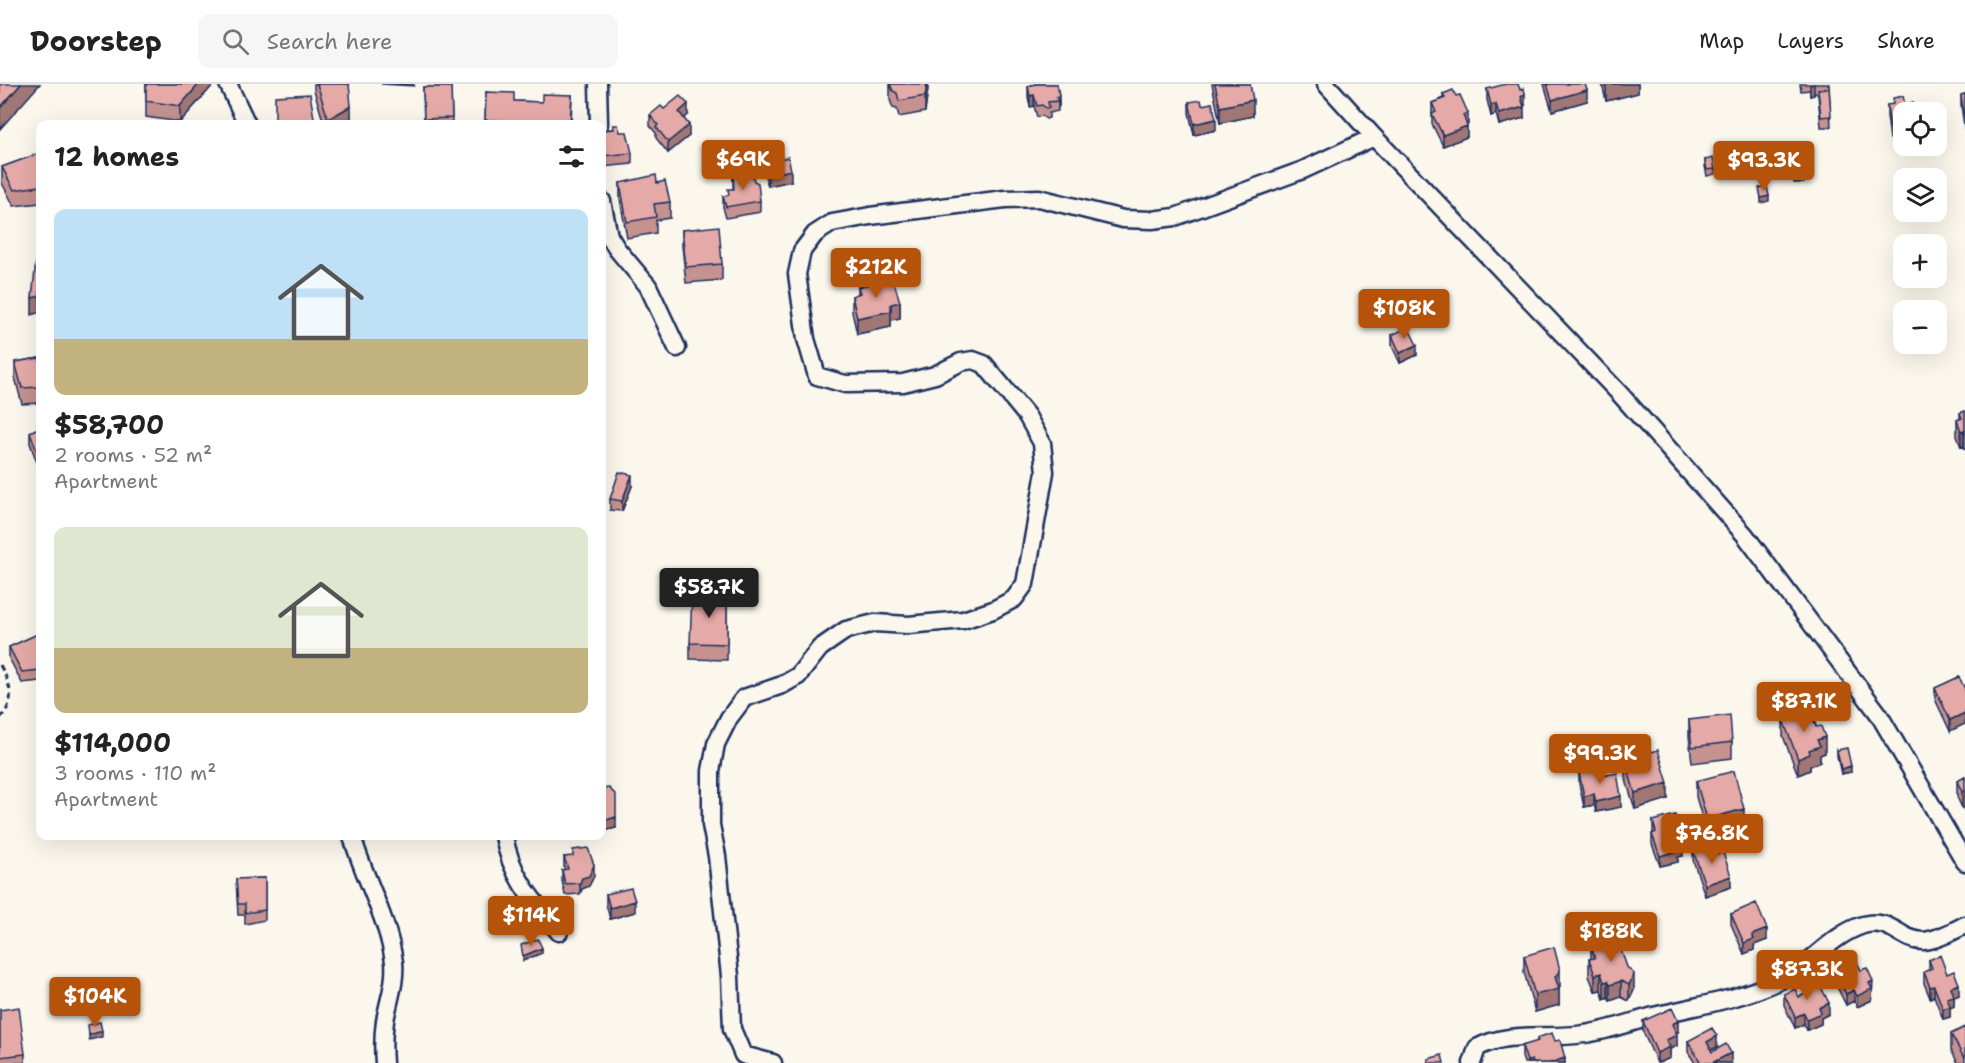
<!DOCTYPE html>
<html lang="en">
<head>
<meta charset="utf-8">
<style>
  :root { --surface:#fff; --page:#f6f6f6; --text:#222; --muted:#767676; --line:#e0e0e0; --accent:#b45309 }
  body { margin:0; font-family:"Shantell Sans",sans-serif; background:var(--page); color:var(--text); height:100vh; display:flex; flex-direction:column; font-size:22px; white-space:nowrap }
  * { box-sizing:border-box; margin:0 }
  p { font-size:20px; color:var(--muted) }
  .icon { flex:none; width:33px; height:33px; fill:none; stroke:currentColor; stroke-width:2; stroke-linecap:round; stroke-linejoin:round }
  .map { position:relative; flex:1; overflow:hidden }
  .details { position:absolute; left:36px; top:36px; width:570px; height:720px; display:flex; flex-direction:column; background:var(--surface); border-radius:12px; box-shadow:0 6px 24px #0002 }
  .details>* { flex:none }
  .tools { position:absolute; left:1893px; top:18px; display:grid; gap:12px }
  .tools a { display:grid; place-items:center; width:54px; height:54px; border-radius:12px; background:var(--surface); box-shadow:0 6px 24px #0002; font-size:30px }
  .price { position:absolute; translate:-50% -51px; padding:0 14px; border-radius:6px; background:var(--accent); color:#fff; font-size:20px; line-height:39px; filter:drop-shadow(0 2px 3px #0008) }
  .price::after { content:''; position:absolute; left:50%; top:36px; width:18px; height:14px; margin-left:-9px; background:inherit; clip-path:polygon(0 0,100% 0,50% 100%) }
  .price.current { background:#222; color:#fff }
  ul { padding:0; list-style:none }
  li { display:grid; align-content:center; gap:12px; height:318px; padding:0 18px }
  li span { display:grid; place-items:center; height:186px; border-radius:12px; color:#555 }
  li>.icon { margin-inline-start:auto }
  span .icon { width:108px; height:108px; fill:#fffc; stroke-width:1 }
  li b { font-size:26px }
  h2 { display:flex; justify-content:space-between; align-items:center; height:72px; padding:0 18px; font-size:26px }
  header { display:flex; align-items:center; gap:36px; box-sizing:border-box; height:84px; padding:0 30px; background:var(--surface); border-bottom:2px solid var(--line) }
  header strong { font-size:28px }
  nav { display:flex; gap:33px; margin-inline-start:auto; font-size:21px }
  .search { width:420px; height:54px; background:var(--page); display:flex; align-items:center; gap:15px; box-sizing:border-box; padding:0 21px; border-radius:12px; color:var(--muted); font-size:22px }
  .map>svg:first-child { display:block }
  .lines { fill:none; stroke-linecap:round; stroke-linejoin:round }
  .minor-casing { stroke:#1b2f5e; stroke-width:21 }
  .path { stroke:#1b2f5e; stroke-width:3; stroke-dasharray:6 4.5; stroke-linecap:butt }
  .minor { stroke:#fbf7ec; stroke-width:16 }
  .wall { fill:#c59290; stroke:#1b2f5e; stroke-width:1.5 }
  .shaded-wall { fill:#a07775; stroke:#1b2f5e; stroke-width:1.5 }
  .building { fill:#e5aaa7; stroke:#1b2f5e; stroke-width:1.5 }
</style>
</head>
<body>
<header>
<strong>Doorstep</strong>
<div class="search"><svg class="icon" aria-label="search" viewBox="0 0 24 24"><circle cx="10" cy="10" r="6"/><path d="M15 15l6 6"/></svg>Search here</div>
<nav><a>Map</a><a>Layers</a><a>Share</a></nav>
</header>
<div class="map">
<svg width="1965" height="979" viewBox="0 0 1965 979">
  <rect width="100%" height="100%" fill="#fbf7ec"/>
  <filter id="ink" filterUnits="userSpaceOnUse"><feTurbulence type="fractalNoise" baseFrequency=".0167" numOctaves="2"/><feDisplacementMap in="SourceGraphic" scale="12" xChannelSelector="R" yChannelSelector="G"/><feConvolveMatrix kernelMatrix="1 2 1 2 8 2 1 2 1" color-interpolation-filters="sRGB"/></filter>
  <g filter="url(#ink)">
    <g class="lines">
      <defs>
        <path id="minor" d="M228,0L247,40
          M598,0L599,40
          M1326,0L1374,53L1620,310L1745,451L1878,629L1965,778
          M602,117L609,152L617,165L648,202L677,264
          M352,752C364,794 388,834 394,878C396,899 388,918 385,937C383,951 383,966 384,979
          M504,752C511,793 533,817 559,848
          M773,979L743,971L732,945L730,892L717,772L711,741V687L716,660L729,634L744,614L782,601L798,592L820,564L846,546L875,539L908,541L963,536L993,526L1014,515L1025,500L1045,388L1042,359L1027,332L984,280L973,276L961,278L935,291L903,299L845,300L817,292L806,255L797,190L802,167L815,150L832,139L870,132L1005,115L1039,114L1123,135L1152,136L1175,133L1303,86L1374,53
          M1472,979L1477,964C1509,946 1548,956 1584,950C1609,947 1633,937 1658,931C1700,921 1742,915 1780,896C1810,882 1831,851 1863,841C1891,833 1900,857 1923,857C1937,856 1953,847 1965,841"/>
      </defs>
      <use href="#minor" class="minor-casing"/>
      <path class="path" d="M0,581C10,600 17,617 0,634"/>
      <use href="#minor" class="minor"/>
    </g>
    <path class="wall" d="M146,0H214L180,38L146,33Z
      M314,0H349L351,38L347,40H324L314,6Z
      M381,0H414V2Z
      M890,0H928L925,28L899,33L897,25L893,24L890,16Z
      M1035,0H1057L1059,22L1058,23V27L1049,29V34L1046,35L1042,32L1037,33L1034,22L1030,23L1028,13V2Z
      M1212,0H1250L1253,32L1220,39Z
      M1544,0H1585L1587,17L1552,27Z
      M1602,0H1638V9L1606,17Z
      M1800,0H1829L1831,43H1821L1818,11L1814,8V11L1810,12V6L1801,7Z
      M423,3H451L452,40H424Z
      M1487,5L1525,21L1523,22L1524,34L1499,41L1496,30L1491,32L1487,16Z
      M486,8L514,17L542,18L572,11L571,40H485Z
      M1443,10L1468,40L1466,41L1467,53L1443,62L1432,40V19L1443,14Z
      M1965,10V48L1961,22V11Z
      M1189,18L1202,21L1216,46L1194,51L1189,29Z
      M1887,21L1904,28V53L1890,55L1887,32Z
      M664,25L688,31L684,34L689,52L668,69L656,54V49L650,42V31Z
      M613,41L620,48L632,69V80L602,83V56H603V46L613,45Z
      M40,69V119L14,122L2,99V83Z
      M1794,74H1804V99H1794Z
      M1705,76L1715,85V90L1707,92L1705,82Z
      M764,79L791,97L768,102L764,89Z
      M733,91L754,97L760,117V128L726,134L723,123V112L728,111L733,105Z
      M620,99L670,118V134L656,136V149L627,154L620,115Z
      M682,146L722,180V196L686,199L682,162Z
      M858,203L900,218V234L891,236V243L857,250L852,228V212L858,210Z
      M1392,251L1417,271L1400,279L1392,262Z
      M40,274V319L22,320L15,294V278Z
      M1965,327V366L1964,362L1961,363L1957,352V336L1960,335V329Z
      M40,343V387L30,359V348Z
      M632,402L622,427L610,426V415Z
      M727,513V576L690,575V559Z
      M40,549V597L22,599L9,574V563Z
      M1959,593L1950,647L1935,615V604Z
      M1815,635L1816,643L1825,669L1820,671V678L1810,682V686L1798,691L1783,652V636Z
      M1689,636L1732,658V674L1692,679L1689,652Z
      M1837,666L1851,688L1841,690L1837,672Z
      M1625,676L1668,715L1635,725L1625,693Z
      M1579,689L1606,691L1621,723L1596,728L1594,721L1584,723L1579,700Z
      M1965,693L1962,724L1957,713V697Z
      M1696,697L1744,741L1707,751L1696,713Z
      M602,705L616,744L603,747L602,743Z
      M1653,737L1683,772L1678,773V778L1660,782L1652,760V750L1653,749Z
      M1693,766L1712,772L1731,803L1705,812L1693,776Z
      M564,773L594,792L589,802L582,805L580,810L565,811L562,797V786H564Z
      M265,794V836L245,840V831H238L236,795Z
      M606,810L635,828L610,835L606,820Z
      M1731,830L1767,856L1754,861V866L1744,870L1731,840Z
      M1591,863L1634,906L1629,917L1621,913L1610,917L1608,913L1604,915L1601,906L1595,907L1589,892V875H1591Z
      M1524,872L1560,902L1559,905V921L1535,928L1524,888Z
      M1929,876L1947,890L1959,911L1954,913V922L1950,924V933L1943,935L1934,912L1930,914L1924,899V888L1929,886Z
      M1835,888L1873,908L1872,909V916L1857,923L1854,917L1846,921L1835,899Z
      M1809,901L1829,930L1821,934V940L1807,946L1804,940L1795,944L1784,921V910L1799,913L1809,908Z
      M0,926L25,970V979H0Z
      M1643,937L1678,948L1676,949L1677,962L1670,965V974L1659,979H1657L1643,948Z
      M1965,943V979H1958L1951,966V950Z
      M1537,954L1555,957L1565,979H1524L1522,973V962L1537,958Z
      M1688,957L1717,963L1711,966L1712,968L1731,979H1695L1688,968Z"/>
    <path class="shaded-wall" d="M21,0H40L0,45V24Z
      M199,0H214L180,38V22Z
      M927,0H928V6L925,28V12Z
      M1609,0H1638V9L1606,17V1Z
      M1814,0V11L1810,12V1Z
      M1587,6V17L1552,27V16Z
      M1525,10V21L1521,24V13Z
      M1034,11V22L1030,23V12Z
      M1059,11V22L1058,23V17L1056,13Z
      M1253,16V32L1220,39V23Z
      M688,20V31L679,39V28Z
      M1496,20V30L1491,32V21Z
      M351,22V38L347,40H328V35Z
      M1524,23V34L1499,41V30Z
      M1468,29V40L1463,42V31Z
      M1216,35V46L1194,51V40Z
      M689,41V52L668,69V58Z
      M1467,42V53L1443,62V51Z
      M791,86V97L768,102V91Z
      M1769,112V117L1761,119V114Z
      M40,212V228L32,231V214Z
      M900,218V234L891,236V220Z
      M891,227V243L857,250V234Z
      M1417,261V271L1400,279V269Z
      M1964,346V362L1961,363V347Z
      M632,391V402L622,427V417Z
      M1965,629V640L1950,647V636Z
      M1825,653V669L1820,671V678L1810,682V686L1798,691V675L1809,666L1817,656Z
      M1851,682V688L1841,690V685Z
      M1668,699V715L1635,725V709Z
      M1965,706V723L1962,724V708Z
      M1594,710V721L1584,723V712Z
      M1621,712V723L1596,728V718Z
      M1744,725V741L1707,751V735Z
      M616,733V744L603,747V737Z
      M1683,761V772L1678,773V778L1660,782V772L1677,763Z
      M594,781V792L589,802L582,805L580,810V799L582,794Z
      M1731,792V803L1705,812V801Z
      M635,817V828L610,835V824Z
      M1767,845V856L1754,861V866L1744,870V859L1752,851Z
      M542,864V869L523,877V872Z
      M1560,886V902L1559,905V921L1535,928V911L1555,893Z
      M1601,889V906L1595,907V891Z
      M1634,890V906L1629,917V901Z
      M1608,897V913L1604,915V898Z
      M1621,897V913L1610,917V901Z
      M1873,897L1872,916L1857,923V912L1869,899Z
      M1959,900V911L1954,913V922L1950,924V933L1943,935V925L1951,903Z
      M1934,902V912L1930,914V903Z
      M1854,906V917L1846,921V910Z
      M1829,919V930L1821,934V940L1807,946V935L1819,924Z
      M1804,929V940L1795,944V933Z
      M1678,937V948L1672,951V940Z
      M102,947V953L89,956V951Z
      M1677,951V962L1670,965V974L1657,979V969L1666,956Z
      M1717,952V963L1707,968V958Z
      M1731,969V979H1712Z
      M1565,974V979H1550Z
      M1532,976V979H1527V977Z"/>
    <path class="building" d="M0,0H21L0,24Z
      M146,0H199L180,22L146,17Z
      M317,0H349L351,22L328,35Z
      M890,0H927L925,12L899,17L897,9L893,7Z
      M1036,0H1057L1059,11L1056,13L1058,17L1048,18L1049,24H1046L1042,21L1037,22L1034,11L1030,12L1028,2Z
      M1215,0H1250L1253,16L1220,23Z
      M1506,0H1518L1520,6L1524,4L1525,10L1521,13L1524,23L1499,30L1496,20L1491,21L1487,5Z
      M1547,0H1585L1587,6L1552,16Z
      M423,3H451L452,34L424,35Z
      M1829,4L1831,32L1821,33L1818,5Z
      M1453,6L1456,12L1460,11L1468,29L1463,31L1467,42L1443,51L1432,30L1436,28L1432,19L1445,14L1443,10Z
      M486,8L514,9V17L542,18V10L572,11L570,39L485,36Z
      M310,10L315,40H275V12Z
      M1965,10V37L1961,11Z
      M680,12L688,20L679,28L689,41L668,58L656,43L658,41L650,31L661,22L664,25Z
      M1903,12L1905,21L1913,18L1916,28H1904V42L1890,44L1887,21L1893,20V14Z
      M1201,16L1202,21L1212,19L1216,35L1194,40L1189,18Z
      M613,41H618L620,48H627L632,69L602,72V56L605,55L603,46L614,45Z
      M40,69V102L14,106L2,83Z
      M788,73L791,86L768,91L764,79Z
      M1713,74L1715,85L1707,86L1705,76Z
      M1794,74H1804V94H1794Z
      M752,88L754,97L758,99L760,117L726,123L723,112L729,111L728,105H734L733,91Z
      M656,91L657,99L665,97L670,118L654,120L656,133L627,138L620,99Z
      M1767,102L1769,112L1761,114L1759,104Z
      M719,142L722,180L686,183L682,146Z
      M40,158V212L32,214L38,159Z
      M893,195L900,218L891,220V227L857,234L852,212L860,209L858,203Z
      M1408,243L1417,261L1400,269L1392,251Z
      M40,274V303L22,304L15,278Z
      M1965,327V350L1964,346L1961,347L1957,336L1962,334L1960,329Z
      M40,343V376L30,348Z
      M619,388L632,391L622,417L610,415Z
      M692,508L727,513V560L690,559Z
      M40,549V586L22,588L9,563Z
      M1959,593L1965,605V629L1950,636L1935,604Z
      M1807,627L1815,635L1814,639L1816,643L1821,642L1825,653L1817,656L1820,662L1809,666L1810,670L1798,675L1783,636Z
      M1730,631L1732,658L1692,663L1689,636Z
      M1847,664L1851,682L1841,685L1837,666Z
      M1658,666L1668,699L1635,709L1625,676Z
      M1605,684L1606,691L1617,689L1621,712L1596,718L1594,710L1584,712L1579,689Z
      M1734,687L1744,725L1707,735L1696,697Z
      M1965,693V706L1962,708L1957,697Z
      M609,704L616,711V733L603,737L602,732V705Z
      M1675,731L1683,761L1677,763L1678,767L1660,772L1652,750L1656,748L1653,737Z
      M1708,761L1712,772L1723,768L1731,792L1705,801L1693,766Z
      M588,764L594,781L589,792L582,794L580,799L565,800L562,786L568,785L564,773L573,772V766Z
      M265,794V826L245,829V820H238L236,795Z
      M631,804L635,817L610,824L606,810Z
      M1756,819L1767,845L1752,851L1754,855L1744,859L1731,830Z
      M1617,854L1627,883L1634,890L1629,901L1621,897L1610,901L1608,897L1604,898L1601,889L1595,891L1589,875L1595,874L1591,863Z
      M538,855L542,864L523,872L521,861Z
      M1554,863L1560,886L1555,893L1559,905L1535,911L1524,872Z
      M1940,871L1947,890L1954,887L1959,900L1951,903L1954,912L1947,914L1950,922L1943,925L1934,902L1930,903L1924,888L1932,884L1929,876Z
      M1857,878L1861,886L1867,884L1873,897L1869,899L1872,905L1857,912L1854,906L1846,910L1835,888Z
      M1818,897L1829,919L1819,924L1821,929L1807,935L1804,929L1795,933L1784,910L1795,905L1799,913L1812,907L1809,901Z
      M19,923L25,970L0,973V926Z
      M1672,924L1678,937L1672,940L1677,951L1666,956L1670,963L1657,969L1643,937Z
      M100,938L102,947L89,951L88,941Z
      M1965,943V973L1963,972L1951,950Z
      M1712,944L1717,952L1707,958L1712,968L1726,960L1731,969L1712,979H1701L1688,957Z
      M1552,949L1555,957L1560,956L1565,974L1550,979H1533L1532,976L1527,977L1522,962L1538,957L1537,954Z
      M1442,971L1444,979H1429L1428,975Z"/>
  </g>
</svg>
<div class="tools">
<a><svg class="icon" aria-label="locate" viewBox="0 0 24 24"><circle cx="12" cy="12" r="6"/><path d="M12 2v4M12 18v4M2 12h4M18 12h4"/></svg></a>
<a><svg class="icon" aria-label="layers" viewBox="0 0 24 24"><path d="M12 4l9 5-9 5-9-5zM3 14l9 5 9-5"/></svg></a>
<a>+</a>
<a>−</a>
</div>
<b class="price" style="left:743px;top:107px">$69K</b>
<b class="price" style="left:1764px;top:108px">$93.3K</b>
<b class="price" style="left:876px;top:215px">$212K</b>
<b class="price" style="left:1404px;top:256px">$108K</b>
<b class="price current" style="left:709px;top:535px">$58.7K</b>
<b class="price" style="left:1804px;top:649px">$87.1K</b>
<b class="price" style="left:1600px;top:701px">$99.3K</b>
<b class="price" style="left:1712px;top:781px">$76.8K</b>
<b class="price" style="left:531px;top:863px">$114K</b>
<b class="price" style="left:1611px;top:879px">$188K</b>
<b class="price" style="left:1807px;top:917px">$87.3K</b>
<b class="price" style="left:95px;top:944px">$104K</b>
<section class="details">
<h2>12 homes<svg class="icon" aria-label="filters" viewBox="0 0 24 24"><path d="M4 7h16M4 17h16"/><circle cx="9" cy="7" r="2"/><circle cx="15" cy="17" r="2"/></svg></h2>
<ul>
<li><span style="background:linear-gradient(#bfe0f5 70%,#c2b280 0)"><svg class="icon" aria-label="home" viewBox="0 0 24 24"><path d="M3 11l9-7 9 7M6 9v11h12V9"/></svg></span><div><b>$58,700</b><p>2 rooms · 52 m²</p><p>Apartment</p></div></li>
<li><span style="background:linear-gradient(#dfe7d0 65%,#c2b280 0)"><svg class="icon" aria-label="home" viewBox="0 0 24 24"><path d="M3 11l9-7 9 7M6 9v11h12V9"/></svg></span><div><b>$114,000</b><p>3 rooms · 110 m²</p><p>Apartment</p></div></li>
</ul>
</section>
</div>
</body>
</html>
